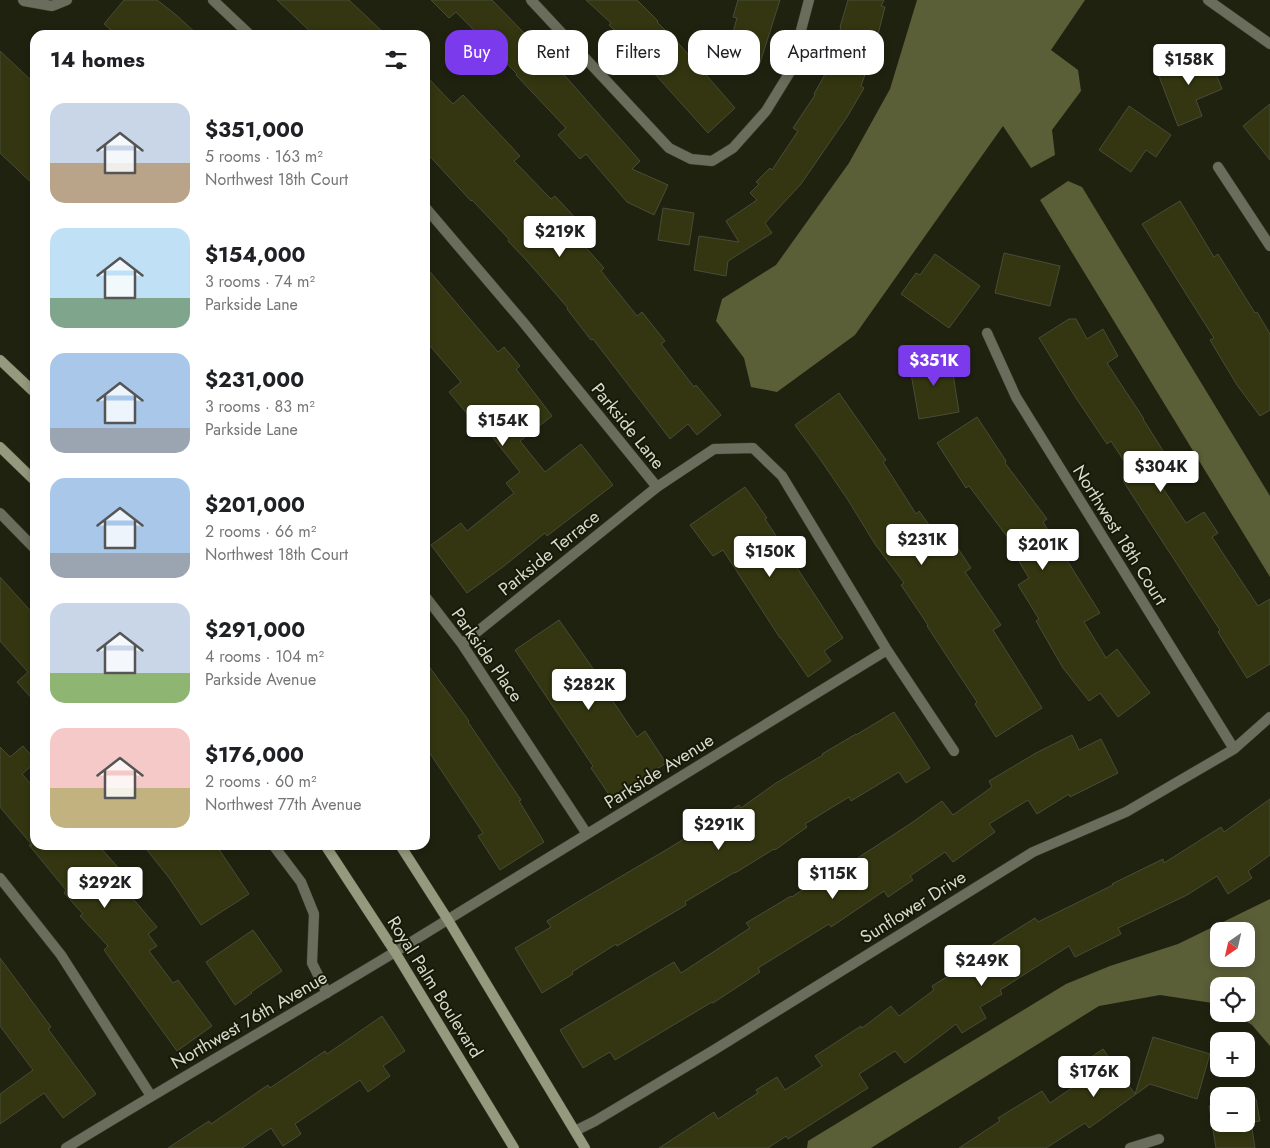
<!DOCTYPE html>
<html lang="en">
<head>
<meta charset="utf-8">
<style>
  :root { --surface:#fff; --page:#f6f6f6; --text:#202124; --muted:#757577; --accent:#7c3aed }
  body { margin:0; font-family:Jost,sans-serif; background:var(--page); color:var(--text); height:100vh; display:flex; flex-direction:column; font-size:19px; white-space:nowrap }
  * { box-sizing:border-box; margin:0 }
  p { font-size:16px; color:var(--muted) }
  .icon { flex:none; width:28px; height:28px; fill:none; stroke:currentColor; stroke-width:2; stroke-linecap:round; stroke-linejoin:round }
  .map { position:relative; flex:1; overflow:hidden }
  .details { position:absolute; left:30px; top:30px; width:400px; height:820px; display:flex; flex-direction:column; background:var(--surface); border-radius:15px; box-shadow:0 2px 8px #0003 }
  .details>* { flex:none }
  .hud { position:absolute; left:445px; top:30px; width:475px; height:45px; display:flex; gap:10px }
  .needle { width:32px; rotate:214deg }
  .buttons { position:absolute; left:1210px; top:922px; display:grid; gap:10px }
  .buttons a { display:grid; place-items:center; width:45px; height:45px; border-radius:10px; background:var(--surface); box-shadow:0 2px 8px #0003; font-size:25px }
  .price { position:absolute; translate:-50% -42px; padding:0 11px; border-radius:5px; background:#fff; color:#222; font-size:16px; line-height:32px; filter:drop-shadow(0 1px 2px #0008) }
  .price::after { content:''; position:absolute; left:50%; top:30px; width:15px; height:11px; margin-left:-8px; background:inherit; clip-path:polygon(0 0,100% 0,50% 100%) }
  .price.on { background:var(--accent); color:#fff }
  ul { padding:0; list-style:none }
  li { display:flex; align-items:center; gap:15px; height:125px; padding:0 20px }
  li span { display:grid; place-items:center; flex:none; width:140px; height:100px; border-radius:15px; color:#555 }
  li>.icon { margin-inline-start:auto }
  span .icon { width:60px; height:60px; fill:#fffc; stroke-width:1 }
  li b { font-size:21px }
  h2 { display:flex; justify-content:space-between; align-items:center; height:60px; padding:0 20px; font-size:21px }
  .tag { padding:0 18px; border-radius:15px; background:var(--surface); box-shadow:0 2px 8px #0003; font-size:18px; line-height:45px }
  .tag.on { background:var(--accent); color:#fff }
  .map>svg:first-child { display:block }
  .water { fill:#5b5f38; fill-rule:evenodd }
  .building { fill:#333610; stroke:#494c38 }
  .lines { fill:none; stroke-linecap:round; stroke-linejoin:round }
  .minor-casing { stroke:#3a3c2b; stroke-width:11 }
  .tertiary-casing { stroke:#3a3c2b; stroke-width:11 }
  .secondary-casing { stroke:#3a3c2b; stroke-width:11 }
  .minor { stroke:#6b6d5c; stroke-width:10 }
  .tertiary { stroke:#6b6d5c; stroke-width:10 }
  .secondary { stroke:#95997d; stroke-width:10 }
  .labels { text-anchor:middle; stroke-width:4; stroke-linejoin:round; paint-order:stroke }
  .street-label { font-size:18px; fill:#d8dace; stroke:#171907 }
</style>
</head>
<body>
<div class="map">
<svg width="1270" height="1148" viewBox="0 0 1270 1148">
  <rect width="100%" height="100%" fill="#202210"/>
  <path class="water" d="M917,0H1085L1051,50L1078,70L1081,91L1052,130L1055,155L1031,168L1003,126L855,335L777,392L751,387L744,358L716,321L722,299L776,265L849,163L890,89Z
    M1068,181L1082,187L1270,496V577L1040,200Z
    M1270,899V1046L1252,1025L1235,1014H1246V986H1219V1004L1160,995L1099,1006L871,1148H807L808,1141L1066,984L1110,966L1178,944ZM1219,931H1246V959H1219Z"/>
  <path class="building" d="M124,0H157L175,14L198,35H117L104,24Z
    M277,0H349L386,35H314Z
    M431,0H492L559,69L640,161L632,169L668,185L654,215L627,202L586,154L580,159L558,135L566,128L516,75L517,74L456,12L449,18Z
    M586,0H637L658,21L657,22L680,45L735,108L708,133L653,72L635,54L637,52L609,25L611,23Z
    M738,0H780L760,63L727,53L737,18L733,17Z
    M848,0H884L881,6L885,7L875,46L861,86L864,88L847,117L801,184L765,223L772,233L728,261L726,276L694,270L699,236L739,242L726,221L757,200L750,193L759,184L756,182L770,168L772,170L798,131L793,128L815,95L814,94L824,76L841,27H840Z
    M0,51L35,84V186L0,153Z
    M1207,51L1222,89L1196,100L1202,116L1178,126L1157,71Z
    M425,75L453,104L463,95L520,156L514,161L551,199L555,196L581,224L572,232L604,268L601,271L637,316L642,312L665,341L661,344L694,387L696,385L721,415L697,435L688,424L670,439L593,339L591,340L567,309L568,308L528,262L508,241L509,239L472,200L471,201L425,151Z
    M1270,104V160L1243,126Z
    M1129,106L1171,135L1156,157L1146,150L1131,172L1099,150Z
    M1180,201L1214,257L1218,254L1255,313L1257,312L1270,334V410L1260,416L1237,385L1210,340L1214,338L1142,224Z
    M663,208L694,213L689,245L658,240Z
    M1004,253L1060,266L1050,306L995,293Z
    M935,254L980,286L949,328L901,294L916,273L920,275Z
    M425,266L498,352L504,347L520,366L516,369L552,416L520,441L545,472L581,444L613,485L547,536L545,533L504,566L467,593L431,545L461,523L467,531L514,493L506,483L520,472L478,419L474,422L449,392L461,382L425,340Z
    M1069,319H1076L1087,339L1103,329L1118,356L1107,363L1144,419H1143L1179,476L1162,487L1186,523L1204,512L1218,533L1212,537L1258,606L1270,599V664L1247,678L1218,632L1220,630L1123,481L1133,475L1111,441L1107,444L1076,398L1039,338Z
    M950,355L959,412L919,419L909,362Z
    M839,393L886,460L883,462L916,514L919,511L949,552L957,547L971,568L965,572L1001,625L993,630L1042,708L996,737L975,704L977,702L927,626L928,625L901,585L904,583L875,544L848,500L820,459L795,425Z
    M977,417L1006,461L1005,463L1047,519L1043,522L1100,613L1084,622L1106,658L1117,649L1150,693L1118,717L1100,693L1089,701L1063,668L1036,621L1039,619L1018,585L1029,578L1017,558L1021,555L969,486L966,488L937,443Z
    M745,487L767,518L765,519L843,638L824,651L831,661L808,677L781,638H780L723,550L713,556L690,525Z
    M0,577L35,616V702L17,682L28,672L0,641Z
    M559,620L608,690L606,691L637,737L645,731L666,763L612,799L591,768L593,766L515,650Z
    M425,661L469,721L468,722L521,800L519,801L544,842L500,870L478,836L483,833L425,746Z
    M894,712L930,768L906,783L899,772L851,801L849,797L805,824L807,827L775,850L774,849L735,873V872L685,902L686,905L617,946L616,944L572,972L573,974L542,993L515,948L551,927L547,921L581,900L666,850L739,805L741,808L776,783L823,755L822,754L856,734V735Z
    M1072,735L1079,750L1101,739L1118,773L1070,797L1069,794L1037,814L1028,800L989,824L995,832L953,862L945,852L910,876L913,880L888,897L884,891L831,927L829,924L758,968L760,972L713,1003L712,1002L615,1060L610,1052L583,1068L560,1030L674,962L681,973L750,928L746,923L791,896L792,897L847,859L850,863L910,824L942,801L953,815L992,787L989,781L1036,753Z
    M23,746L35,760V763L22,774L35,789V845H98L124,874L117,880L157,927L148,934L157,946L149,951L173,983L178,980L212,1026L177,1051L104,950L108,946L80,916L83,914L64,893L66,890L29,845H32L0,807V747L10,757Z
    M1270,799V855L1248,871L1252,878L1228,894L1217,876L1187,895L1118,928L1121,934L1075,957L1069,946L1000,990L1002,994L980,1007L986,1018L962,1033L956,1024L905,1063L895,1051L859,1074L868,1088L788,1139L786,1136L768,1148H659L714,1112L718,1119L758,1093L756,1090L777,1077L785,1090L822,1066L815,1056L861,1026L862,1028L891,1006L899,1016L934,990L932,986L989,951L987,948L1035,918L1038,922L1113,885L1112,884L1163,859L1164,863L1221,827L1224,832Z
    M143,845H216L249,894L201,925L170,879Z
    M253,930L282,971L251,992L252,993L235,1005L206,962Z
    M0,958L51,1027L48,1029L96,1094L63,1118L44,1093L0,1124V1094L33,1070L0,1026Z
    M382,1016L405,1051L383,1066L390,1076L368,1092L360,1080L295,1124L301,1134L283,1146L271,1128L242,1148H168L209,1121L211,1124L268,1085L270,1088L325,1051L327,1054Z
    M1153,1037L1210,1054L1197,1099L1150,1084L1089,1128L1085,1123L1046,1148H959L1000,1121L998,1118L1042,1091L1050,1103L1095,1072L1087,1060L1103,1049L1135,1094Z
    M1256,1099L1260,1121L1251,1122L1255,1148H1216L1209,1106L1219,1105V1124H1246V1100Z"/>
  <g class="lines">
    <defs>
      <path id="minor" d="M23,0L24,1L52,6L67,0
        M213,0L250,35
        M531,0L669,148L691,159L712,161L733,148L766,111L790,72L809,0
        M1218,167L1270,246
        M425,207L523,322L657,487L714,449L753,448L782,476L887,650L954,751
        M987,333L1016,397L1234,749
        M0,513L35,549
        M425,596L462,644L587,834
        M462,644L657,487
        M273,845L301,882L314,914L312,963L327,993
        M0,878L61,955L151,1096
        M575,1131L595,1121L714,1050L1033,852L1126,812L1234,749L1270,717
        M66,1148C175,1081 286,1018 395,952L887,650
        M1130,1148L1159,1139"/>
      <path id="tertiary" d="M1208,0L1270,44"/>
      <path id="secondary" d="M0,360L35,393
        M0,447L35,481
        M325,845L395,952L514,1148
        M400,845L448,920L585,1148"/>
    </defs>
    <use href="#minor" class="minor-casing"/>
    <use href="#tertiary" class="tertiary-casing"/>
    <use href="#secondary" class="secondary-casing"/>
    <use href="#minor" class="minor"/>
    <use href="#tertiary" class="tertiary"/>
    <use href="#secondary" class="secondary"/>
  </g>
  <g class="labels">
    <g class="street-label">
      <text transform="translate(628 426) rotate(51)" y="6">Parkside Lane</text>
      <text transform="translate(1120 535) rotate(58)" y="6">Northwest 18th Court</text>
      <text transform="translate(549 553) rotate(-39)" y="6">Parkside Terrace</text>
      <text transform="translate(487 655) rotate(55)" y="6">Parkside Place</text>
      <text transform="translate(659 771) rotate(-32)" y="6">Parkside Avenue</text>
      <text transform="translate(913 907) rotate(-32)" y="6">Sunflower Drive</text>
      <text transform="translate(435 987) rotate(58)" y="6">Royal Palm Boulevard</text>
      <text transform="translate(249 1020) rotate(-30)" y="6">Northwest 76th Avenue</text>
    </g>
  </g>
</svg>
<div class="buttons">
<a><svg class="needle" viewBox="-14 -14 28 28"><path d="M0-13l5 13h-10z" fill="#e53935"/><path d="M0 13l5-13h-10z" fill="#757577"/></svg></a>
<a><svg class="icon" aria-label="locate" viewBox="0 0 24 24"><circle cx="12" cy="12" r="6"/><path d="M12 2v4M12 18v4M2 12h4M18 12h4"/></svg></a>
<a>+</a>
<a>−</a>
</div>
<b class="price" style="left:1189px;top:86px">$158K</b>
<b class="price" style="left:560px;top:258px">$219K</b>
<b class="price on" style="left:934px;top:387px">$351K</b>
<b class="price" style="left:503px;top:447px">$154K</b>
<b class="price" style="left:1161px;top:493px">$304K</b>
<b class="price" style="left:922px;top:566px">$231K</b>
<b class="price" style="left:1043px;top:571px">$201K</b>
<b class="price" style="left:770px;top:578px">$150K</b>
<b class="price" style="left:589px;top:711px">$282K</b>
<b class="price" style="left:719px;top:851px">$291K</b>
<b class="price" style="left:833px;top:900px">$115K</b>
<b class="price" style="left:105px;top:909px">$292K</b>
<b class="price" style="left:982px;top:987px">$249K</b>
<b class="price" style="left:1094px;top:1098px">$176K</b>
<div class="hud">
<a class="tag on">Buy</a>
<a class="tag">Rent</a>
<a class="tag">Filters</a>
<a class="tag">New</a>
<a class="tag">Apartment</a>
</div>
<section class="details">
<h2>14 homes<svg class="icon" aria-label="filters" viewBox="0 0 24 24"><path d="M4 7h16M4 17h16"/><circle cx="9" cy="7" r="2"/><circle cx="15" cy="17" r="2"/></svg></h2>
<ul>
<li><span style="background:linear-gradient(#c9d6e8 60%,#b9a48a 0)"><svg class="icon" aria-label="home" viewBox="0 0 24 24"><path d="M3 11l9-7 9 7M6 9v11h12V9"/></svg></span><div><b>$351,000</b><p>5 rooms · 163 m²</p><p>Northwest 18th Court</p></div></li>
<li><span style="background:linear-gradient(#bfe0f5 70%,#7fa58c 0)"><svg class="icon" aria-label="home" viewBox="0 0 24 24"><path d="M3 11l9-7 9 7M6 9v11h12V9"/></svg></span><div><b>$154,000</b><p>3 rooms · 74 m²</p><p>Parkside Lane</p></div></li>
<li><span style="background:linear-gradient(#a9c7e8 75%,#9aa5b1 0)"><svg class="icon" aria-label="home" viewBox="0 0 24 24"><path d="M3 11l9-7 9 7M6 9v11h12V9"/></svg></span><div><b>$231,000</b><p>3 rooms · 83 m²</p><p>Parkside Lane</p></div></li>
<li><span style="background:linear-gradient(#a9c7e8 75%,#9aa5b1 0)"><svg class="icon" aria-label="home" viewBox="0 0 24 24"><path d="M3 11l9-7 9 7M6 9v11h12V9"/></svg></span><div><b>$201,000</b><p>2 rooms · 66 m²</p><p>Northwest 18th Court</p></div></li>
<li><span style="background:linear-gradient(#c9d6e8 70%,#8fb573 0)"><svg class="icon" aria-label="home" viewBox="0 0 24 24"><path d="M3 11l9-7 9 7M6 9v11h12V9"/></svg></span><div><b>$291,000</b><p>4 rooms · 104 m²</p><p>Parkside Avenue</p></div></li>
<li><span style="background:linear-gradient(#f6c9c9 60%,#c2b280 0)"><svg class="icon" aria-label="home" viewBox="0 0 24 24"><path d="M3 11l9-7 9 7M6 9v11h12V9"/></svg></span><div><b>$176,000</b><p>2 rooms · 60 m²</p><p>Northwest 77th Avenue</p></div></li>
</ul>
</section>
</div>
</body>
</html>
